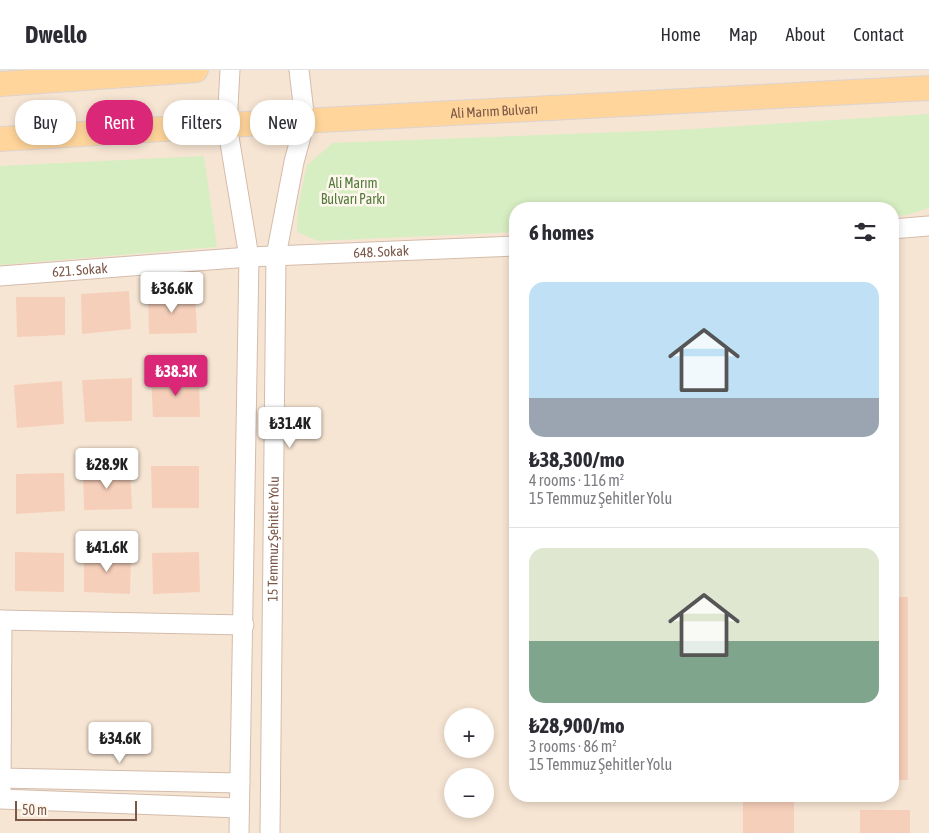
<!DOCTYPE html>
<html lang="en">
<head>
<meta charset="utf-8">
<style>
  :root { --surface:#fff; --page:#f7f7f7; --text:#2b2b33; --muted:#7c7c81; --line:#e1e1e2; --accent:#db2777 }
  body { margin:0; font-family:"Asap Condensed",sans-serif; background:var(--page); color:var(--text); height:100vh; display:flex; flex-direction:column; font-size:19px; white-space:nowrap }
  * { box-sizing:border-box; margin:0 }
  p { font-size:16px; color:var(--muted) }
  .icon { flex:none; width:28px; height:28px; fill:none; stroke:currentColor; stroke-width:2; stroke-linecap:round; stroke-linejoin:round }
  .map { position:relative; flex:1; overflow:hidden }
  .drawer { position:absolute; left:509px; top:132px; width:390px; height:600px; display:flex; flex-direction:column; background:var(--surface); border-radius:20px; box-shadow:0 2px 8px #0003 }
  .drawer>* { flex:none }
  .hud { position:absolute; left:15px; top:30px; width:419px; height:45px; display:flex; gap:10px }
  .controls { position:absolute; left:444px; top:638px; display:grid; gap:10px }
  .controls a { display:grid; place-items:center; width:50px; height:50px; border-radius:50%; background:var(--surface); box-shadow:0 2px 8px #0003; font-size:25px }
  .scale { position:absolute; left:15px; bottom:12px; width:122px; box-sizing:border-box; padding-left:5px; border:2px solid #7a5747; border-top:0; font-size:14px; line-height:18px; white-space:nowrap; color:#7a5747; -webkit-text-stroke:4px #fff7ed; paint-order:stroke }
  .price { position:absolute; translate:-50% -42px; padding:0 11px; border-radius:5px; background:#fff; color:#222; font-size:16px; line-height:32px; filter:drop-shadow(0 1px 2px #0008) }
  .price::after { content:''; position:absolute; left:50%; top:30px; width:15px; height:11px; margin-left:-8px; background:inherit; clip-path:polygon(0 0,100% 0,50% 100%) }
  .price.on { background:var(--accent); color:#fff }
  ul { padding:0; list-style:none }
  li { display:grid; align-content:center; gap:10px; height:265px; padding:0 20px }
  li+li { border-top:1px solid var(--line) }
  li span { display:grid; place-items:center; height:155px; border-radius:15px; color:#555 }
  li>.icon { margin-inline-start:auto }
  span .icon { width:90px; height:90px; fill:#fffc; stroke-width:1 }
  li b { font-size:21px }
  h2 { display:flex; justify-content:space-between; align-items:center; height:60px; padding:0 20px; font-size:21px }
  .chip { padding:0 18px; border-radius:20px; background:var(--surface); box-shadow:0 2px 8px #0003; font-size:18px; line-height:45px }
  .chip.on { background:var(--accent); color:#fff }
  header { display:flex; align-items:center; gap:30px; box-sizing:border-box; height:70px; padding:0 25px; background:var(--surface); border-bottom:1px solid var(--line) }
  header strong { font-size:24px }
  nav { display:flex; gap:28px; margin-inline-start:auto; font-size:18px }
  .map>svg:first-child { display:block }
  .residential { fill:#f7e5d3; fill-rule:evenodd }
  .green { fill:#d6eec2 }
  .building { fill:#f6cfba }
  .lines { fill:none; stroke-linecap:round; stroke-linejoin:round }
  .minor-casing { stroke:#d4bcac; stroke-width:21 }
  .major-casing { stroke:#dcd3cf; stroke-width:26 }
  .minor { stroke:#fff; stroke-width:19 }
  .major { stroke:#ffd59b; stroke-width:24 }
  .labels { text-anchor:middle; stroke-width:5; stroke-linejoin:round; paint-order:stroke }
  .street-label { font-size:14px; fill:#7a5747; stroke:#fff7ed }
  .park-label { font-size:14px; fill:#527b3c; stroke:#fff7ed }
</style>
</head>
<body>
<header>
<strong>Dwello</strong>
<nav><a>Home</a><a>Map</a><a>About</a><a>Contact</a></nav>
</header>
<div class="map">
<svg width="929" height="763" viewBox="0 0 929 763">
  <rect width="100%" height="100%" fill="#fef3e5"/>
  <path class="residential" d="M0,0H929V763H0ZM515,139H892V726H515ZM452,646H485V679H452ZM452,706H485V739H452Z"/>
  <path class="green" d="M929,44V138L907,145L893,146L892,139H515V162L318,171L297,162L298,137L307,95L333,73L675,60Z
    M204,86L217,177L0,195V96Z"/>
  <path class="building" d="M129,221L131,259L82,264L81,224Z
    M195,224L197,263L149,264L148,226Z
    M16,227H65V265L17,267Z
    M199,307L200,347H153L151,308Z
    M132,308V351L85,352L82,310Z
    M62,311L64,354L17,358L14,315Z
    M151,396H199V438H152Z
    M130,400L132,439L84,440L83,401Z
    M64,403L65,441L16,444V404Z
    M15,482L64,483V522L15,521Z
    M84,482L131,483L130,524L84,522Z
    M199,482L200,522L153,524L152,483Z
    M892,527H908V710H892Z
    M743,726H794V763H743Z
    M860,740H910V763H860Z"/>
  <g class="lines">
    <defs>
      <g id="minor">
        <path d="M230,0L227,55L249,187L239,763"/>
        <path d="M892,159L929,156"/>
        <path id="s1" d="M0,206L249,187L515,176"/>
        <path d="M0,550L244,555"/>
        <path d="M0,708L240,713"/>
        <path d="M1,719L2,550"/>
        <path d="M0,729L239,738"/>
        <path id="s2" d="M270,763L276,186L294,92L305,51L299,0"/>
      </g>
      <g id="major">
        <path d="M0,14L196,0"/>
        <path id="s3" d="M0,69L227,55L929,18"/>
      </g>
    </defs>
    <use href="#minor" class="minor-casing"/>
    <use href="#major" class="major-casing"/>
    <use href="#minor" class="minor"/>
    <use href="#major" class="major"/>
  </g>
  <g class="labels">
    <g class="street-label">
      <text dy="5" stroke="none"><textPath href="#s3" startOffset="495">Ali Marım Bulvarı</textPath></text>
      <text dy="5" stroke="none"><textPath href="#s1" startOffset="382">648. Sokak</textPath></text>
      <text dy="5" stroke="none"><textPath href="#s1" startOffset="80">621. Sokak</textPath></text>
      <text dy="5" stroke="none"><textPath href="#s2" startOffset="294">15 Temmuz Şehitler Yolu</textPath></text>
    </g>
    <g class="park-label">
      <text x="353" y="118">Ali Marım<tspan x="353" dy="16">Bulvarı Parkı</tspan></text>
    </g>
  </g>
</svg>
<div class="controls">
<a>+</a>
<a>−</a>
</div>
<div class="scale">50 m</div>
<b class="price" style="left:172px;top:244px">₺36.6K</b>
<b class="price on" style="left:176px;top:327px">₺38.3K</b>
<b class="price" style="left:290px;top:379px">₺31.4K</b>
<b class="price" style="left:107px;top:420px">₺28.9K</b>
<b class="price" style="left:107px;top:503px">₺41.6K</b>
<b class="price" style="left:120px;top:694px">₺34.6K</b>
<div class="hud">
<a class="chip">Buy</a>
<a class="chip on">Rent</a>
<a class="chip">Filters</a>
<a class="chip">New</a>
</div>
<section class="drawer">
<h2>6 homes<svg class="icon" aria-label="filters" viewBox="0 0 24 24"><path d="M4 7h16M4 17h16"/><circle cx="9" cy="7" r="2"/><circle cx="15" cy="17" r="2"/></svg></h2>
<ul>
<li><span style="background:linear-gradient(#bfe0f5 75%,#9aa5b1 0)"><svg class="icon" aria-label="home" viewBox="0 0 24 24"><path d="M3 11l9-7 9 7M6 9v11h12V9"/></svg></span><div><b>₺38,300/mo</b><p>4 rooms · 116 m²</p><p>15 Temmuz Şehitler Yolu</p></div></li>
<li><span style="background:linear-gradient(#dfe7d0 60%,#7fa58c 0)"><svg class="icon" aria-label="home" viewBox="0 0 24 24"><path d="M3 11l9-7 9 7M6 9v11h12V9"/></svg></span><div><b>₺28,900/mo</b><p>3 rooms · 86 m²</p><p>15 Temmuz Şehitler Yolu</p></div></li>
</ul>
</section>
</div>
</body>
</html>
